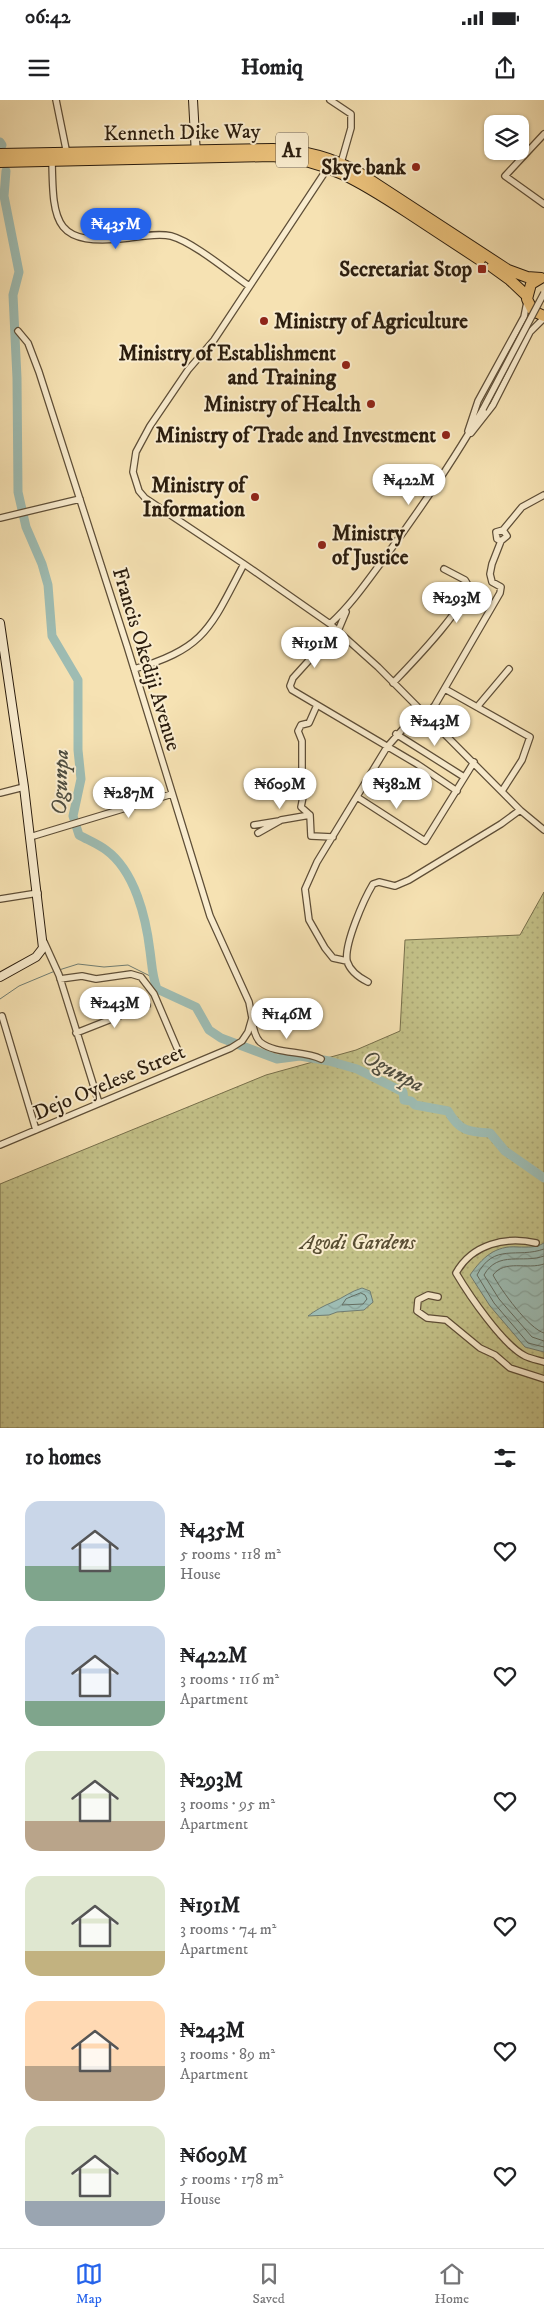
<!DOCTYPE html>
<html lang="en">
<head>
<meta charset="utf-8">
<style>
  :root { --surface:#fff; --page:#f2f2f2; --text:#202124; --muted:#757577; --line:#e0e0e0; --accent:#2563eb }
  body { margin:0; font-family:"IM FELL DW Pica",serif; background:var(--page); color:var(--text); height:100vh; display:flex; flex-direction:column; font-size:19px; white-space:nowrap }
  * { box-sizing:border-box; margin:0 }
  p { font-size:16px; color:var(--muted) }
  .icon { flex:none; width:28px; height:28px; fill:none; stroke:currentColor; stroke-width:2; stroke-linecap:round; stroke-linejoin:round }
  .map { position:relative; height:1328px; overflow:hidden }
  .side { display:flex; flex-direction:column; background:var(--surface); flex:1 }
  .side>* { flex:none }
  .tools { position:absolute; left:484px; top:15px; display:grid; gap:10px }
  .tools a { display:grid; place-items:center; width:45px; height:45px; border-radius:10px; background:var(--surface); box-shadow:0 1px 4px #0004; font-size:25px }
  .price { position:absolute; translate:-50% -42px; padding:0 11px; border-radius:18px; background:#fff; color:#222; font-size:16px; line-height:32px; filter:drop-shadow(0 1px 2px #0008) }
  .price::after { content:''; position:absolute; left:50%; top:30px; width:15px; height:11px; margin-left:-8px; background:inherit; clip-path:polygon(0 0,100% 0,50% 100%) }
  .price.active { background:var(--accent); color:#fff }
  ul { padding:0; list-style:none }
  li { display:flex; align-items:center; gap:15px; height:125px; padding:0 25px }
  li span { display:grid; place-items:center; flex:none; width:140px; height:100px; border-radius:15px; color:#555 }
  li>.icon { margin-inline-start:auto }
  span .icon { width:60px; height:60px; fill:#fffc; stroke-width:1 }
  li b { font-size:21px }
  h2 { display:flex; justify-content:space-between; align-items:center; height:60px; padding:0 25px; font-size:21px }
  .status { display:flex; justify-content:space-between; align-items:center; height:35px; padding:0 25px; background:var(--surface); direction:ltr }
  .status svg { height:14px; fill:currentColor }
  header { display:flex; justify-content:space-between; align-items:center; height:65px; padding:0 25px; background:var(--surface); font-size:22px; font-weight:700 }
  .tabs { display:flex; justify-content:space-around; align-items:center; height:70px; border-top:1px solid var(--line); background:var(--surface); font-size:14px; color:var(--muted) }
  .tabs a { display:grid; justify-items:center; gap:2px }
  .tabs .active { color:var(--accent) }
  .map>svg:first-child { display:block }
  .park { fill:url(#park-dots); stroke:#776f4b }
  .water { fill:url(#water-waves); stroke:#707d72 }
  .lines { fill:none; stroke-linecap:round; stroke-linejoin:round }
  .shore { stroke:#646d61; stroke-width:1 }
  .stream { stroke:#707d72; stroke-width:1 }
  .river { stroke:#9ebdb4; stroke-width:9 }
  .street-casing { stroke:#5e4e37; stroke-width:8 }
  .secondary-casing { stroke:#2b1d0e; stroke-width:10 }
  .highway-casing { stroke:#2b1d0e; stroke-width:12 }
  .street { stroke:#f9ecce; stroke-width:5.5 }
  .secondary { stroke:#f9ecce; stroke-width:8 }
  .highway { stroke:#ebc17a; stroke-width:10 }
  .street-bridge-casing { stroke:#5e4e37; stroke-width:8; stroke-linecap:butt }
  .street-bridge { stroke:#f9ecce; stroke-width:5.5 }
  .poi-dot { fill:#8f2418; stroke:#f9ecce; stroke-width:2 }
  .labels { text-anchor:middle; stroke-width:4; stroke-linejoin:round; paint-order:stroke }
  .shield { fill:#f9ecce; stroke:#695b48; stroke-width:1 }
  .shield-label { font-size:20px; font-weight:bold; fill:#2b1d0e }
  .street-label { font-size:21px; fill:#2b1d0e; stroke:#f9ecce }
  .poi-label { font-size:21px; font-weight:bold; fill:#2b1d0e; stroke:#f9ecce; text-anchor:end }
  .park-label { font-size:21px; font-style:italic; fill:#594e33; stroke:#f9ecce }
  .water-label { font-size:22px; font-style:italic; fill:#4e4d40; stroke:#f9ecce }
</style>
</head>
<body>
<div class="status"><b>06:42</b><svg viewBox="0 0 49 12"><path d="M0 12V9h3v3zM5 12V6h3v6zM10 12V3h3v9zM15 12V0h3v12zM26 1h20v11H26zM47 4h2v5h-2z"/></svg></div>
<header><svg class="icon" aria-label="menu" viewBox="0 0 24 24"><path d="M4 6h16M4 12h16M4 18h16"/></svg>Homiq<svg class="icon" aria-label="share" viewBox="0 0 24 24"><path d="M12 15V3M7 8l5-5 5 5M5 13v7h14v-7"/></svg></header>
<div class="map">
<svg width="544" height="1328" viewBox="0 0 544 1328">
  <defs>
    <pattern id="park-dots" width="8" height="8" patternUnits="userSpaceOnUse" patternTransform="scale(1.25)"><rect width="8" height="8" fill="#c3c188"/><path d="M2 2h.1M6 6h.1" fill="none" stroke="#a8a574" stroke-width="1.8" stroke-linecap="round"/></pattern>
    <pattern id="water-waves" width="16" height="10" patternUnits="userSpaceOnUse" patternTransform="scale(1.25)"><rect width="16" height="10" fill="#9ebdb4"/><path d="M0 5q4-4 8 0t8 0" fill="none" stroke="#88a29a"/></pattern>
  </defs>
  <rect width="100%" height="100%" fill="#f6e2b3"/>
  <filter id="stains"><feTurbulence type="fractalNoise" baseFrequency=".004" numOctaves="4"/><feColorMatrix values="0 0 0 0 .2 0 0 0 0 .09 0 0 0 0 .02 0 0 0 .5 -.17"/></filter>
  <radialGradient id="worn" r=".72"><stop offset=".6" stop-color="#630" stop-opacity="0"/><stop offset="1" stop-color="#630" stop-opacity=".3"/></radialGradient>
  <path class="park" d="M544,792V1328H0V1084L266,975L356,950L400,931L405,840L520,835Z"/>
  <path class="water" d="M544,1143V1252L525,1247L490,1206L470,1175C482,1158 495,1145 518,1147C528,1147 535,1148 544,1143Z
    M362,1188L370,1191L373,1202L364,1210L337,1212L329,1215L308,1216C316,1210 323,1206 333,1202C343,1198 351,1191 362,1188Z"/>
  <g class="lines">
    <path class="shore" d="M544,1149C517,1159 494,1142 477,1175L494,1203L528,1243L544,1247
      M544,1156C523,1164 498,1150 484,1175L499,1199L532,1237L544,1241
      M544,1164C527,1170 505,1159 493,1175C501,1190 529,1229 544,1233
      M361,1193L365,1195L367,1199L363,1204L342,1205L346,1199Z"/>
    <path class="stream" d="M59,870L78,864L104,867L128,865L152,877
      M0,899L19,886L55,871"/>
    <path class="river" d="M0,42L2,45
      M6,71L4,96L19,172L13,195L17,278L18,392L26,427L42,464L48,485L52,536L78,580V650L81,679L73,716L79,735C88,740 98,744 106,750C135,771 146,818 150,851C152,865 152,876 157,889L196,907L209,930L221,938L277,959L300,956L329,961L357,969L403,992L404,1000L411,1001L415,1005L448,1011C459,1031 469,1032 490,1033L505,1051L544,1078"/>
    <defs>
      <path id="street" d="M56,0L67,54
        M330,0L351,14V28L341,63
        M544,34L505,76L544,104
        M52,60C53,126 55,146 129,138C142,136 159,133 171,136C193,142 229,172 249,186
        M329,66L214,240L188,270L150,326L136,352L133,372L139,391L145,398L244,464L330,524L378,567L520,710L544,730
        M468,331L478,301L524,217L527,202
        M471,333L493,305L530,232L544,218
        M0,418L80,399
        M501,441L497,439L496,432L503,430L522,407L544,395
        M330,524C352,504 368,480 386,456C421,408 454,360 483,309
        M333,527L312,557L293,578L290,586L292,590L417,664L457,691
        M338,531L346,512
        M134,569C206,549 211,526 244,464
        M393,583C410,565 468,506 468,485L465,480L444,469
        M445,589L530,637L522,660L502,691
        M317,605L309,623L301,625L298,631L302,641V670L308,688L303,697L301,707L310,715L311,736L333,737
        M477,607L509,569
        M396,634L464,677
        M0,693L24,687
        M357,697L425,741L474,662
        M254,725L279,721
        M258,733L281,720L310,715
        M30,737L172,694
        M0,799L38,793
        M44,842L59,875L99,1003
        M347,861L333,858L325,848L309,820L305,789L317,762L387,647L410,621L422,612L430,611L435,605L500,493L501,487L492,482L490,474L492,464L501,441L507,436L503,430
        M60,879L82,876L96,879L131,874L141,877L154,894L177,948
        M368,882C360,878 350,871 347,861C344,844 364,799 373,784L379,782L395,786L409,780L501,724L520,710
        M2,916L36,1030
        M252,920C253,927 255,937 260,942C276,955 304,950 321,959
        M76,933L147,905
        M0,1045L231,948L242,941L248,932L252,918L249,902L210,816L127,546L39,272L28,243L18,231
        M536,1143C506,1136 472,1144 456,1173C469,1195 503,1245 525,1256C531,1259 538,1260 544,1262
        M438,1197L428,1195L418,1200L417,1211L427,1218L446,1220L480,1248L495,1255L510,1268L544,1279"/>
      <path id="secondary" d="M193,0L196,55
        M0,523L24,687L43,848L36,857L0,877"/>
      <path id="highway" d="M0,54L273,49C304,50 331,57 358,72L508,170L527,177L541,178
        M0,62L271,56C324,58 364,84 407,112C431,128 456,144 480,160
        M492,167L510,180L526,195
        M541,178L531,184L527,199L533,211L544,216"/>
    </defs>
    <use href="#street" class="street-casing"/>
    <use href="#secondary" class="secondary-casing"/>
    <use href="#highway" class="highway-casing"/>
    <use href="#street" class="street"/>
    <use href="#secondary" class="secondary"/>
    <use href="#highway" class="highway"/>
    <defs>
      <path id="street-bridge" d="M483,309L544,193"/>
    </defs>
    <use href="#street-bridge" class="street-bridge-casing"/>
    <use href="#street-bridge" class="street-bridge"/>
  </g>
  <g class="poi-dot">
    <circle cx="416" cy="67" r="5"/>
    <rect x="477" y="164" width="10" height="10" rx="2.5"/>
    <circle cx="264" cy="221" r="5"/>
    <circle cx="346" cy="265" r="5"/>
    <circle cx="371" cy="304" r="5"/>
    <circle cx="446" cy="335" r="5"/>
    <circle cx="255" cy="397" r="5"/>
    <circle cx="322" cy="445" r="5"/>
  </g>
  <g class="labels">
    <rect class="shield" x="276" y="32.5" width="32" height="35" rx="4"/>
    <g class="shield-label">
      <text x="292" y="57">A1</text>
    </g>
    <g class="street-label">
      <text transform="translate(182 32) rotate(-1)" y="7">Kenneth Dike Way</text>
      <text transform="translate(147 559) rotate(73)" y="7">Francis Okediji Avenue</text>
      <text transform="translate(109 982) rotate(-23)" y="7">Dejo Oyelese Street</text>
    </g>
    <g class="poi-label">
      <text x="406" y="74">Skye bank</text>
      <text x="472" y="176">Secretariat Stop</text>
      <text x="274" y="228" text-anchor="start">Ministry of Agriculture</text>
      <text x="336" y="260">Ministry of Establishment<tspan x="336" dy="24">and Training</tspan></text>
      <text x="361" y="311">Ministry of Health</text>
      <text x="436" y="342">Ministry of Trade and Investment</text>
      <text x="245" y="392">Ministry of<tspan x="245" dy="24">Information</tspan></text>
      <text x="332" y="440" text-anchor="start">Ministry<tspan x="332" dy="24">of Justice</tspan></text>
    </g>
    <g class="park-label">
      <text x="358" y="1149">Agodi Gardens</text>
    </g>
    <g class="water-label">
      <text transform="translate(59 682) rotate(-88)" y="8">Ogunpa</text>
      <text transform="translate(394 970) rotate(28)" y="8">Ogunpa</text>
    </g>
  </g>
  <rect width="100%" height="100%" filter="url(#stains)"/>
  <rect width="100%" height="100%" fill="url(#worn)"/>
</svg>
<div class="tools">
<a><svg class="icon" aria-label="layers" viewBox="0 0 24 24"><path d="M12 4l9 5-9 5-9-5zM3 14l9 5 9-5"/></svg></a>
</div>
<b class="price active" style="left:116px;top:150px">₦435M</b>
<b class="price" style="left:409px;top:406px">₦422M</b>
<b class="price" style="left:457px;top:524px">₦293M</b>
<b class="price" style="left:315px;top:569px">₦191M</b>
<b class="price" style="left:435px;top:647px">₦243M</b>
<b class="price" style="left:280px;top:710px">₦609M</b>
<b class="price" style="left:397px;top:710px">₦382M</b>
<b class="price" style="left:129px;top:719px">₦287M</b>
<b class="price" style="left:115px;top:929px">₦243M</b>
<b class="price" style="left:287px;top:940px">₦146M</b>
</div>
<section class="side">
<h2>10 homes<svg class="icon" aria-label="filters" viewBox="0 0 24 24"><path d="M4 7h16M4 17h16"/><circle cx="9" cy="7" r="2"/><circle cx="15" cy="17" r="2"/></svg></h2>
<ul>
<li><span style="background:linear-gradient(#c9d6e8 65%,#7fa58c 0)"><svg class="icon" aria-label="home" viewBox="0 0 24 24"><path d="M3 11l9-7 9 7M6 9v11h12V9"/></svg></span><div><b>₦435M</b><p>5 rooms · 118 m²</p><p>House</p></div><svg class="icon" aria-label="heart" viewBox="0 0 24 24"><path d="M12 20l-8-8c-3-5 5-10 8-4 3-6 11-1 8 4z"/></svg></li>
<li><span style="background:linear-gradient(#c9d6e8 75%,#7fa58c 0)"><svg class="icon" aria-label="home" viewBox="0 0 24 24"><path d="M3 11l9-7 9 7M6 9v11h12V9"/></svg></span><div><b>₦422M</b><p>3 rooms · 116 m²</p><p>Apartment</p></div><svg class="icon" aria-label="heart" viewBox="0 0 24 24"><path d="M12 20l-8-8c-3-5 5-10 8-4 3-6 11-1 8 4z"/></svg></li>
<li><span style="background:linear-gradient(#dfe7d0 70%,#b9a48a 0)"><svg class="icon" aria-label="home" viewBox="0 0 24 24"><path d="M3 11l9-7 9 7M6 9v11h12V9"/></svg></span><div><b>₦293M</b><p>3 rooms · 95 m²</p><p>Apartment</p></div><svg class="icon" aria-label="heart" viewBox="0 0 24 24"><path d="M12 20l-8-8c-3-5 5-10 8-4 3-6 11-1 8 4z"/></svg></li>
<li><span style="background:linear-gradient(#dfe7d0 75%,#c2b280 0)"><svg class="icon" aria-label="home" viewBox="0 0 24 24"><path d="M3 11l9-7 9 7M6 9v11h12V9"/></svg></span><div><b>₦191M</b><p>3 rooms · 74 m²</p><p>Apartment</p></div><svg class="icon" aria-label="heart" viewBox="0 0 24 24"><path d="M12 20l-8-8c-3-5 5-10 8-4 3-6 11-1 8 4z"/></svg></li>
<li><span style="background:linear-gradient(#ffd9b3 65%,#b9a48a 0)"><svg class="icon" aria-label="home" viewBox="0 0 24 24"><path d="M3 11l9-7 9 7M6 9v11h12V9"/></svg></span><div><b>₦243M</b><p>3 rooms · 89 m²</p><p>Apartment</p></div><svg class="icon" aria-label="heart" viewBox="0 0 24 24"><path d="M12 20l-8-8c-3-5 5-10 8-4 3-6 11-1 8 4z"/></svg></li>
<li><span style="background:linear-gradient(#dfe7d0 75%,#9aa5b1 0)"><svg class="icon" aria-label="home" viewBox="0 0 24 24"><path d="M3 11l9-7 9 7M6 9v11h12V9"/></svg></span><div><b>₦609M</b><p>5 rooms · 178 m²</p><p>House</p></div><svg class="icon" aria-label="heart" viewBox="0 0 24 24"><path d="M12 20l-8-8c-3-5 5-10 8-4 3-6 11-1 8 4z"/></svg></li>
</ul>
</section>
<nav class="tabs">
<a class="active"><svg class="icon" aria-label="map" viewBox="0 0 24 24"><path d="M3 6l6-2 6 2 6-2v14l-6 2-6-2-6 2zM9 4v14M15 6v14"/></svg>Map</a>
<a><svg class="icon" aria-label="saved" viewBox="0 0 24 24"><path d="M7 4h10v16l-5-4-5 4z"/></svg>Saved</a>
<a><svg class="icon" aria-label="home" viewBox="0 0 24 24"><path d="M3 11l9-7 9 7M6 9v11h12V9"/></svg>Home</a>
</nav>
</body>
</html>
